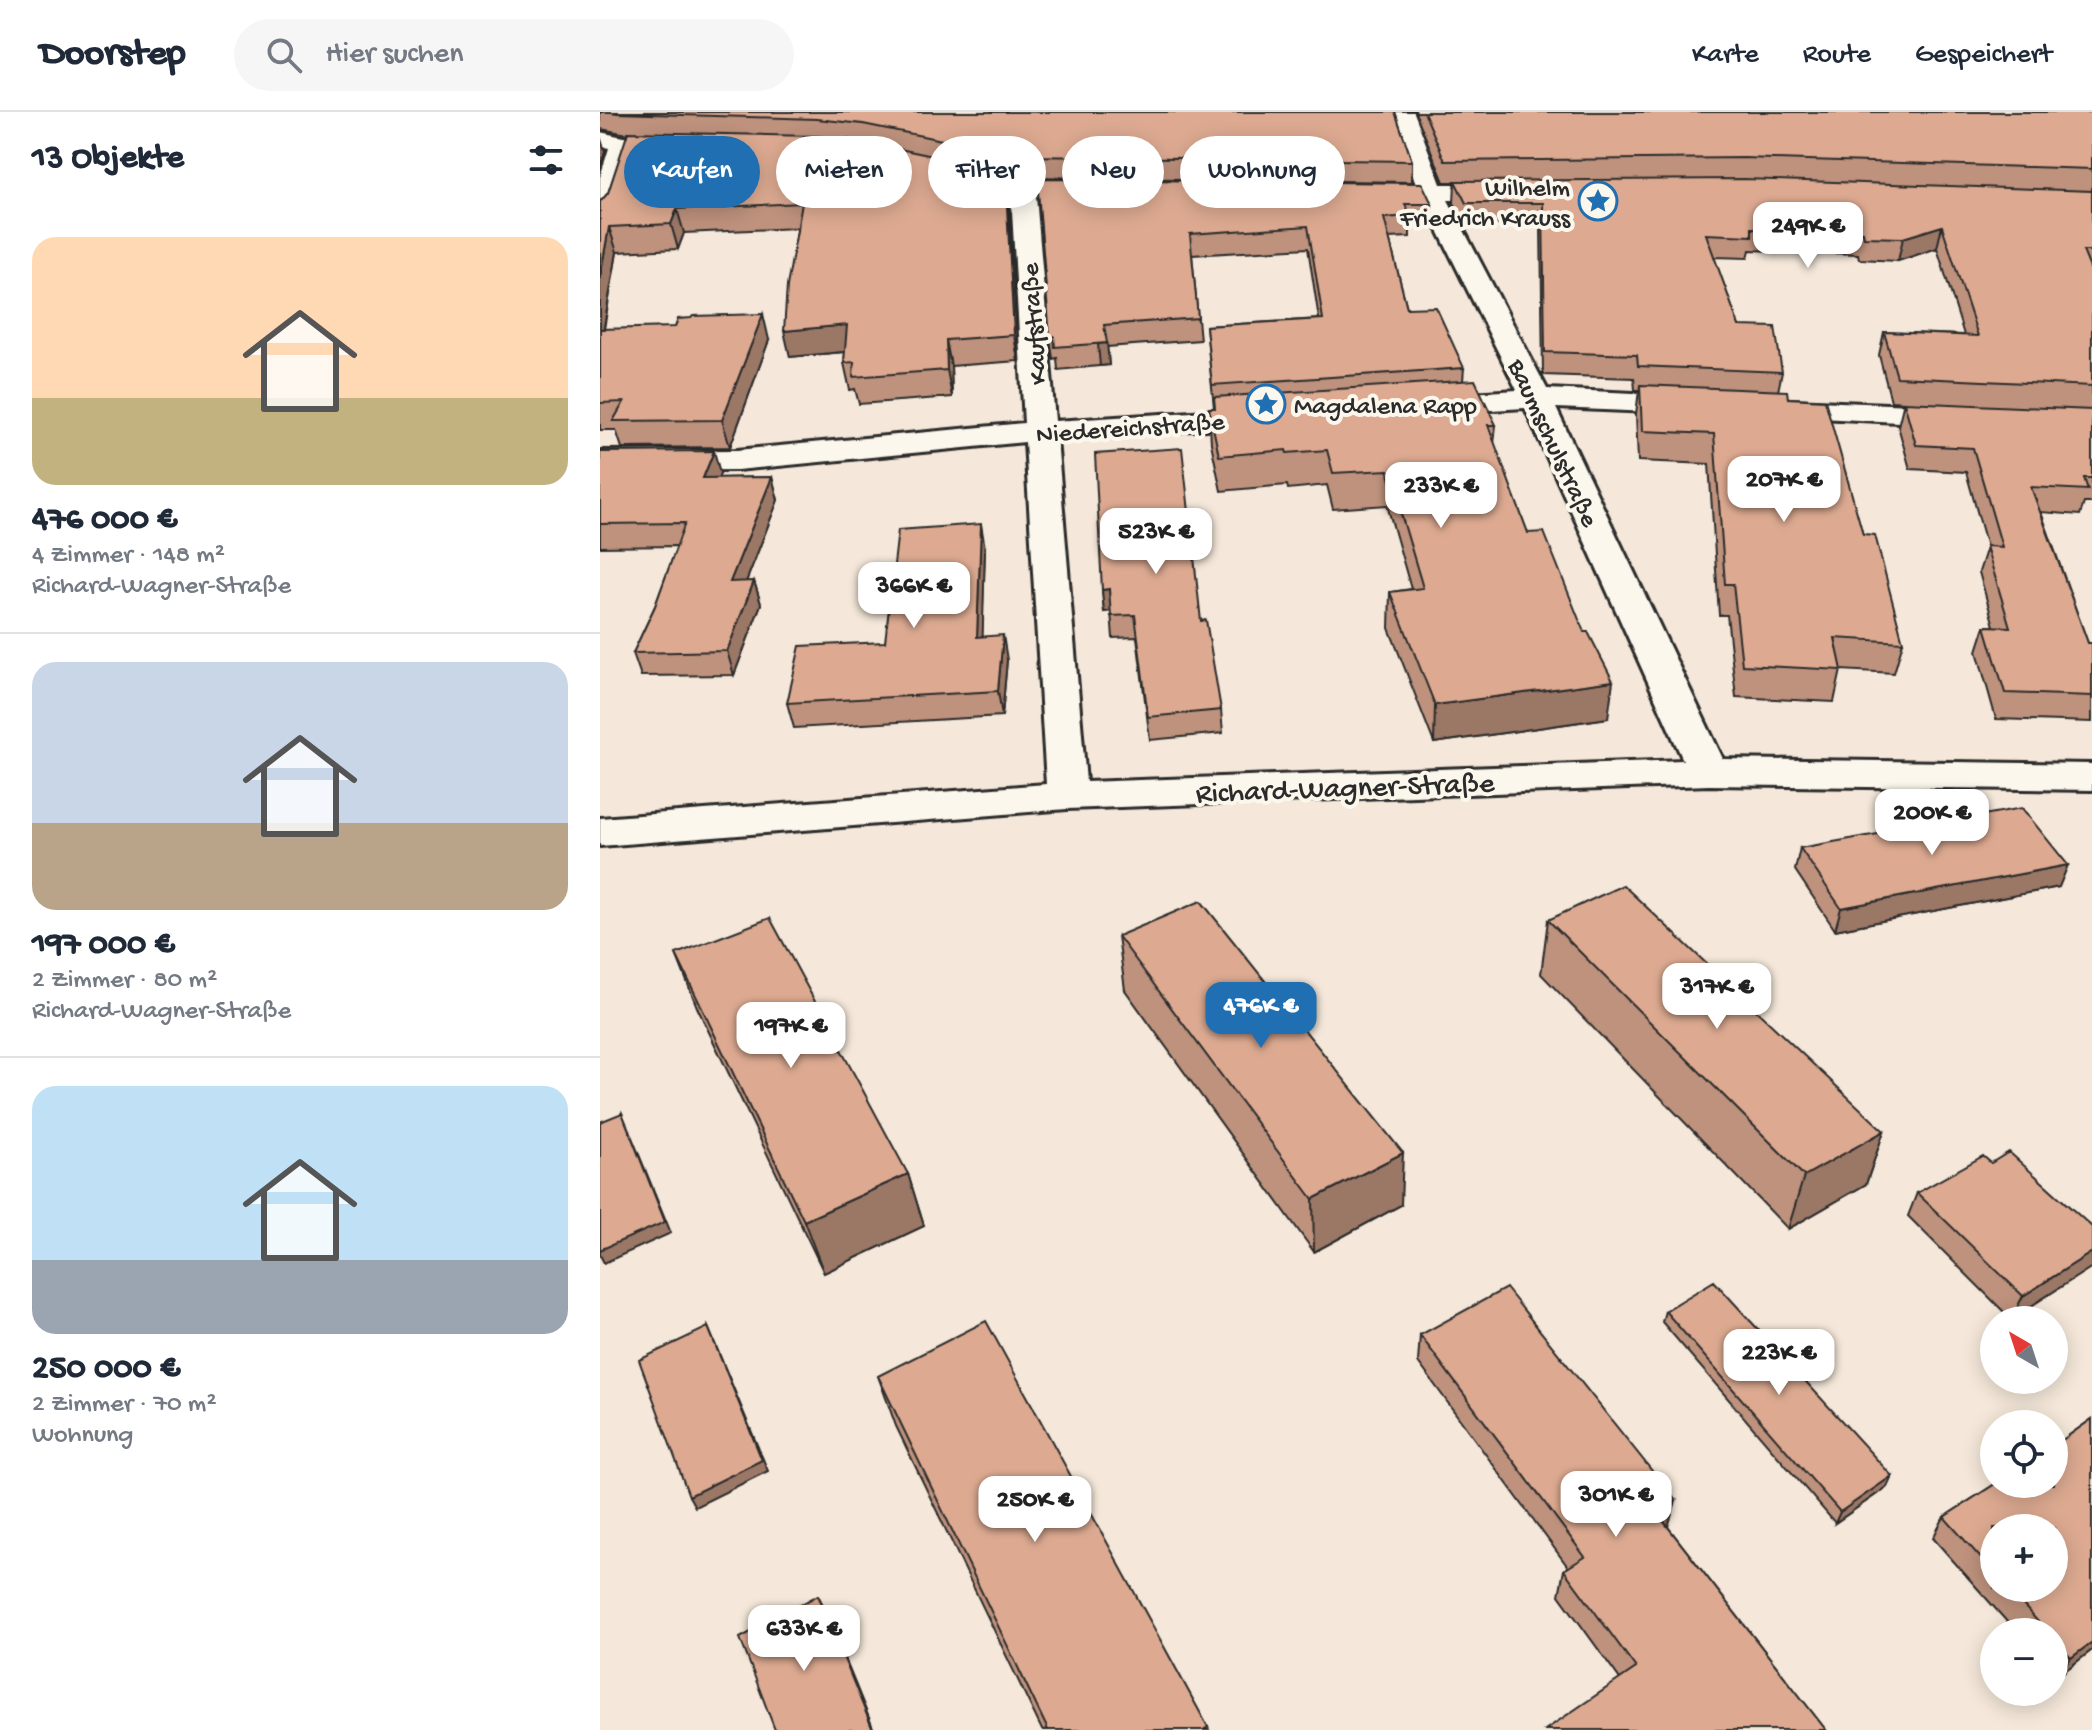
<!DOCTYPE html>
<html lang="de">
<head>
<meta charset="utf-8">
<style>
  :root { --surface:#fff; --page:#f6f6f7; --text:#1f2937; --muted:#747a83; --line:#e0e1e3; --accent:#1f6fb2 }
  body { margin:0; font-family:"Gochi Hand",sans-serif; background:var(--page); color:var(--text); height:100vh; display:flex; flex-direction:column; font-size:30px; white-space:nowrap }
  * { box-sizing:border-box; margin:0 }
  p { font-size:26px; color:var(--muted) }
  .icon { flex:none; width:44px; height:44px; fill:none; stroke:currentColor; stroke-width:2; stroke-linecap:round; stroke-linejoin:round }
  .map { position:relative; flex:1; overflow:hidden }
  .drawer { display:flex; flex-direction:column; background:var(--surface); width:600px }
  .drawer>* { flex:none }
  .hud { position:absolute; left:24px; top:24px; width:760px; height:72px; display:flex; gap:16px }
  .needle { width:52px; rotate:321deg }
  .fabs { position:absolute; left:1380px; top:1194px; display:grid; gap:16px }
  .fabs a { display:grid; place-items:center; width:88px; height:88px; border-radius:50%; background:var(--surface); box-shadow:0 4px 20px #0003; font-size:40px }
  .price { position:absolute; translate:-50% -68px; padding:0 18px; border-radius:16px; background:#fff; color:#222; font-size:26px; line-height:52px; filter:drop-shadow(0 2px 4px #0008) }
  .price::after { content:''; position:absolute; left:50%; top:48px; width:24px; height:18px; margin-left:-12px; background:inherit; clip-path:polygon(0 0,100% 0,50% 100%) }
  .price.current { background:var(--accent); color:#fff }
  ul { padding:0; list-style:none }
  li { display:grid; align-content:center; gap:16px; height:424px; padding:0 32px }
  li+li { border-top:2px solid var(--line) }
  li span { display:grid; place-items:center; height:248px; border-radius:24px; color:#555 }
  li>.icon { margin-inline-start:auto }
  span .icon { width:144px; height:144px; fill:#fffc; stroke-width:1 }
  li b { font-size:34px }
  h2 { display:flex; justify-content:space-between; align-items:center; height:96px; padding:0 32px; font-size:34px }
  .tag { padding:0 28px; border-radius:36px; background:var(--surface); box-shadow:0 4px 20px #0003; font-size:28px; line-height:72px }
  .tag.current { background:var(--accent); color:#fff }
  header { display:flex; align-items:center; gap:48px; box-sizing:border-box; height:112px; padding:0 40px; background:var(--surface); border-bottom:2px solid var(--line) }
  header strong { font-size:38px }
  nav { display:flex; gap:44px; margin-inline-start:auto; font-size:28px }
  .search { width:560px; height:72px; background:var(--page); display:flex; align-items:center; gap:20px; box-sizing:border-box; padding:0 28px; border-radius:44px; color:var(--muted); font-size:30px }
  main { display:flex; flex:1; min-height:0 }
  .map>svg:first-child { display:block }
  .lines { fill:none; stroke-linecap:round; stroke-linejoin:round }
  .street-casing { stroke:#2b2b2b; stroke-width:6 }
  .street { fill:#fbf7ec; fill-rule:evenodd }
  .wall { fill:#be927d; stroke:#2b2b2b; stroke-width:2; fill-rule:evenodd }
  .shaded-wall { fill:#9b7766; stroke:#2b2b2b; stroke-width:2 }
  .building { fill:#ddaa91; stroke:#2b2b2b; stroke-width:2 }
  .labels { text-anchor:middle; stroke-width:8; stroke-linejoin:round; paint-order:stroke }
  .far-poi-label { font-size:26px; fill:#2b2b2b; stroke:#fbf7ec; text-anchor:end }
  .far-street-label { font-size:26px; fill:#2b2b2b; stroke:#fbf7ec }
  .street-label { font-size:30px; fill:#2b2b2b; stroke:#fbf7ec }
</style>
</head>
<body>
<header>
<strong>Doorstep</strong>
<div class="search"><svg class="icon" aria-label="search" viewBox="0 0 24 24"><circle cx="10" cy="10" r="6"/><path d="M15 15l6 6"/></svg>Hier suchen</div>
<nav><a>Karte</a><a>Route</a><a>Gespeichert</a></nav>
</header>
<main>
<section class="drawer">
<h2>13 Objekte<svg class="icon" aria-label="filters" viewBox="0 0 24 24"><path d="M4 7h16M4 17h16"/><circle cx="9" cy="7" r="2"/><circle cx="15" cy="17" r="2"/></svg></h2>
<ul>
<li><span style="background:linear-gradient(#ffd9b3 65%,#c2b280 0)"><svg class="icon" aria-label="home" viewBox="0 0 24 24"><path d="M3 11l9-7 9 7M6 9v11h12V9"/></svg></span><div><b>476 000 €</b><p>4 Zimmer · 148 m²</p><p>Richard-Wagner-Straße</p></div></li>
<li><span style="background:linear-gradient(#c9d6e8 65%,#b9a48a 0)"><svg class="icon" aria-label="home" viewBox="0 0 24 24"><path d="M3 11l9-7 9 7M6 9v11h12V9"/></svg></span><div><b>197 000 €</b><p>2 Zimmer · 80 m²</p><p>Richard-Wagner-Straße</p></div></li>
<li><span style="background:linear-gradient(#bfe0f5 70%,#9aa5b1 0)"><svg class="icon" aria-label="home" viewBox="0 0 24 24"><path d="M3 11l9-7 9 7M6 9v11h12V9"/></svg></span><div><b>250 000 €</b><p>2 Zimmer · 70 m²</p><p>Wohnung</p></div></li>
</ul>
</section>
<div class="map">
<svg width="1492" height="1618" viewBox="0 0 1492 1618">
  <rect width="100%" height="100%" fill="#f5e8da"/>
  <filter id="ink" filterUnits="userSpaceOnUse"><feTurbulence type="fractalNoise" baseFrequency=".0125" numOctaves="2"/><feDisplacementMap in="SourceGraphic" scale="16" xChannelSelector="R" yChannelSelector="G"/><feConvolveMatrix kernelMatrix="1 2 1 2 8 2 1 2 1" color-interpolation-filters="sRGB"/></filter>
  <g filter="url(#ink)">
    <g class="lines">
      <defs>
        <path id="street" d="M790,0H814L841,72H913L922,75L926,80L922,85L913,88H848L947,277L1099,284L1110,286L1114,293L1110,300L1099,302L956,296L1123,647L1492,652V678L1109,673L467,697L0,734V706L446,672L425,330L137,358L0,359V339L137,338L424,311L411,81L339,65L336,60L339,55L348,53L423,68L497,70L506,73L510,78L506,83L497,86L436,84L455,309L668,295L679,297L684,304L679,311L668,313L457,327L486,670L1083,648L925,296L824,302L813,300L809,293L813,286L824,284L917,278L823,88H766L757,85L753,80L757,75L816,72Z
          M0,20L23,25L85,28L94,30L97,35L94,40H33L13,104L9,110L0,112V65L9,36L0,34Z
          M1168,287L1359,295L1370,297L1375,304L1370,311L1359,313L1157,303L1153,296L1157,289Z"/>
      </defs>
      <use href="#street" class="street-casing"/>
      <use href="#street" class="street"/>
    </g>
    <path class="wall" d="M0,0H795L812,49V70L423,65L405,61L408,83L418,249L351,254L352,285L259,292L255,277L250,278L244,251L245,240L190,245L197,116L84,121L78,137L17,140L4,217L169,228L130,335L22,336L16,318H0V89L2,88L8,81L28,22L1,17L0,18Z
      M815,0H1492V391H1484L1480,403L1441,400L1488,531H1492V610L1396,607L1377,539L1385,514H1394L1379,460L1387,435L1366,360L1310,357L1298,314L1304,290L1291,289L1279,243L1284,220L1364,223L1337,136L1298,149L1259,147L1258,142L1150,138L1148,146L1114,145L1139,214L1182,260L1178,279L1188,286L1263,422L1303,530L1294,561L1241,558L1234,590L1136,585L1127,503H1119L1109,352L1038,349L1036,302L1039,278H1035L1034,266L943,263L941,112L865,113L854,91L855,70H844Z
      M437,67L832,92V113H810V125L789,126L807,196L864,256L863,269L896,313L894,332L928,421L1008,606L834,631L789,516L790,480L811,477L787,393L733,397L727,373L688,377L687,373L621,379L611,331L609,296H614L606,214L719,207L708,136L592,143L600,228L507,235L509,253L458,258L457,246L453,247L450,225Z
      M0,341L120,361L118,366L172,365L178,388L146,470L154,469L161,492L134,563L41,564L33,541L55,494L77,434L0,435Z
      M385,436L382,524L407,548L402,604L194,616L187,591L285,530Z
      M502,478L601,509L621,598L623,621L550,628L537,525L513,526L511,499L504,500Z
      M1200,736L1459,775L1235,818L1195,758Z
      M948,808L1284,1019L1266,1072L1188,1117L941,862Z
      M518,824L801,1093L714,1140L525,878Z
      M76,842L308,1062L324,1114L224,1161L97,895Z
      M1317,1081L1492,1115L1411,1207L1308,1104Z
      M1065,1199L1292,1364L1287,1375L1235,1411L1062,1210Z
      M820,1223L1068,1415L1226,1618L1020,1567L959,1483L964,1458L968,1455L818,1250Z
      M278,1264L608,1615L609,1618H442L296,1314Z
      M1492,1307V1538L1457,1565L1454,1562V1520H1416L1333,1426L1344,1405L1395,1372H1454V1334ZM1394,1416H1454V1476H1394Z"/>
    <path class="shaded-wall" d="M0,24L5,40L0,55Z
      M405,59L408,83L418,249L414,223Z
      M77,97L84,121L78,137L71,112Z
      M1342,114L1337,136L1298,149L1303,126Z
      M9,115L17,140L0,237V165Z
      M163,202L169,228L130,335L122,308Z
      M247,213L253,239L190,245L184,219Z
      M346,228L351,254L352,285L347,258Z
      M507,231L509,253L500,254L498,232Z
      M114,339L120,361L110,389L103,366Z
      M172,365L178,388L137,493L130,470Z
      M381,412L385,436L382,549L377,525Z
      M154,469L161,492L134,563L127,539Z
      M509,477L512,499L504,500L502,478Z
      M403,523L407,548L402,604L398,579Z
      M1013,569L1008,606L834,631L835,593Z
      M1468,753L1459,775L1235,818L1241,796Z
      M22,1001L71,1121L4,1151L0,1143V1138Z
      M1284,1019L1266,1072L1188,1117L1204,1064Z
      M803,1041L801,1093L714,1140L713,1087Z
      M308,1062L324,1114L224,1161L204,1109Z
      M1492,1140V1155L1411,1207L1423,1184Z
      M108,1215L168,1359L95,1395L89,1384Z
      M1292,1364L1287,1375L1235,1411L1240,1400Z
      M1076,1389L1068,1415L1057,1401Z
      M218,1483L223,1493L274,1618H273Z
      M1492,1530V1538L1457,1565L1471,1546Z"/>
    <path class="building" d="M11,0H795L812,49L421,44L263,12L217,7L17,1Z
      M824,0H1492V57L1144,46L845,49Z
      M28,20L216,24L261,29L405,59L414,223L346,228L347,258L253,265L254,250L244,251L247,213L184,219L187,174L202,91L77,97L71,112L9,115L0,165V89L2,88L8,81Z
      M437,67L822,71L832,92H805L810,104L784,106L807,196L836,195L864,256L612,273L606,214L723,207L708,114L590,122L598,206L504,213L507,231L455,235L454,224L450,225Z
      M1144,67L1492,79V139H1483L1492,161V274L1297,265L1284,220L1378,224L1342,114L1303,126L1264,125L1263,120L1152,116V124L1106,122L1139,214L1175,215L1182,260L1038,254L1037,243L945,240L943,91H866L855,69Z
      M163,202L122,308L13,309L24,290L0,291V217L75,215L78,207L91,206L93,204Z
      M875,268L896,313H888L928,421L944,420L984,520H988L1013,569L835,593L790,480L823,476L788,358L733,361L727,338L687,341L686,338L619,344L609,296H615L614,285Z
      M1040,273L1187,279L1188,286L1225,288L1263,422L1275,423L1303,530L1235,526L1242,558L1142,553L1133,472H1125L1114,322L1042,319Z
      M1304,290L1492,298V366H1484L1488,378L1431,375L1488,531H1492V584L1405,581L1385,514L1410,515L1386,434L1402,435L1373,336L1316,333Z
      M582,336L601,509L606,508L621,598L548,605L535,503L511,504L509,477L502,478L495,342Z
      M114,339L103,366L172,365L130,470L154,469L127,539L33,541L55,494L85,411L0,412V341L1,340Z
      M381,412L377,525L403,523L398,579L187,591L200,534L285,530L298,418Z
      M1422,696L1468,753L1241,796L1200,736Z
      M1023,773L1284,1019L1204,1064L948,808Z
      M601,789L803,1041L713,1087L518,824Z
      M170,806L308,1062L204,1109L76,842Z
      M22,1001L65,1110L0,1138V1010Z
      M1409,1040L1492,1115V1140L1423,1184L1317,1081L1383,1044L1391,1051Z
      M1114,1169L1292,1364L1240,1400L1065,1199Z
      M906,1176L1076,1389L1057,1401L1226,1618H945L1036,1556L964,1458L985,1445L820,1223Z
      M386,1209L608,1615L603,1618H448L278,1264Z
      M108,1215L162,1348L89,1384L39,1248Z
      M1492,1307V1530L1471,1546L1454,1527V1520H1447L1408,1476H1454V1416H1394V1461L1344,1405L1395,1372H1454V1334Z
      M218,1483L273,1618H175L140,1526Z"/>
  </g>
  <defs>
    <symbol id="sight-ring" viewBox="-11 -11 22 22"><circle r="9.5" fill="#fbf7ec" stroke="#1f6fb2" stroke-width="1.5"/><path d="M0-6L1.8-2.2L6-1.7L2.9 1.2L3.7 5.4L0 3.3L-3.7 5.4L-2.9 1.2L-6-1.7L-1.8-2.2Z" fill="#1f6fb2"/></symbol>
  </defs>
  <g fill-rule="evenodd">
    <use href="#sight-ring" x="976" y="67" width="44" height="44"/>
    <use href="#sight-ring" x="644" y="270" width="44" height="44"/>
  </g>
  <g class="labels">
    <g class="far-poi-label">
      <text x="970" y="83">Wilhelm<tspan x="970" dy="30">Friedrich Krauss</tspan></text>
      <text x="694" y="301" text-anchor="start">Magdalena Rapp</text>
    </g>
    <g class="far-street-label">
      <text transform="translate(432 212) rotate(-94)" y="9">Kaufstraße</text>
      <text transform="translate(530 314) rotate(-4)" y="9">Niedereichstraße</text>
      <text transform="translate(955 330) rotate(65)" y="9">Baumschulstraße</text>
    </g>
    <g class="street-label">
      <text transform="translate(745 674) rotate(-2)" y="10">Richard-Wagner-Straße</text>
    </g>
  </g>
</svg>
<div class="fabs">
<a><svg class="needle" viewBox="-14 -14 28 28"><path d="M0-13l5 13h-10z" fill="#e53935"/><path d="M0 13l5-13h-10z" fill="#747a83"/></svg></a>
<a><svg class="icon" aria-label="locate" viewBox="0 0 24 24"><circle cx="12" cy="12" r="6"/><path d="M12 2v4M12 18v4M2 12h4M18 12h4"/></svg></a>
<a>+</a>
<a>−</a>
</div>
<b class="price" style="left:1208px;top:158px">249K €</b>
<b class="price" style="left:1184px;top:412px">207K €</b>
<b class="price" style="left:841px;top:418px">233K €</b>
<b class="price" style="left:556px;top:464px">523K €</b>
<b class="price" style="left:314px;top:518px">366K €</b>
<b class="price" style="left:1332px;top:745px">200K €</b>
<b class="price" style="left:1117px;top:919px">317K €</b>
<b class="price current" style="left:661px;top:938px">476K €</b>
<b class="price" style="left:191px;top:958px">197K €</b>
<b class="price" style="left:1179px;top:1285px">223K €</b>
<b class="price" style="left:1016px;top:1427px">301K €</b>
<b class="price" style="left:435px;top:1432px">250K €</b>
<b class="price" style="left:204px;top:1561px">633K €</b>
<div class="hud">
<a class="tag current">Kaufen</a>
<a class="tag">Mieten</a>
<a class="tag">Filter</a>
<a class="tag">Neu</a>
<a class="tag">Wohnung</a>
</div>
</div>
</main>
</body>
</html>
